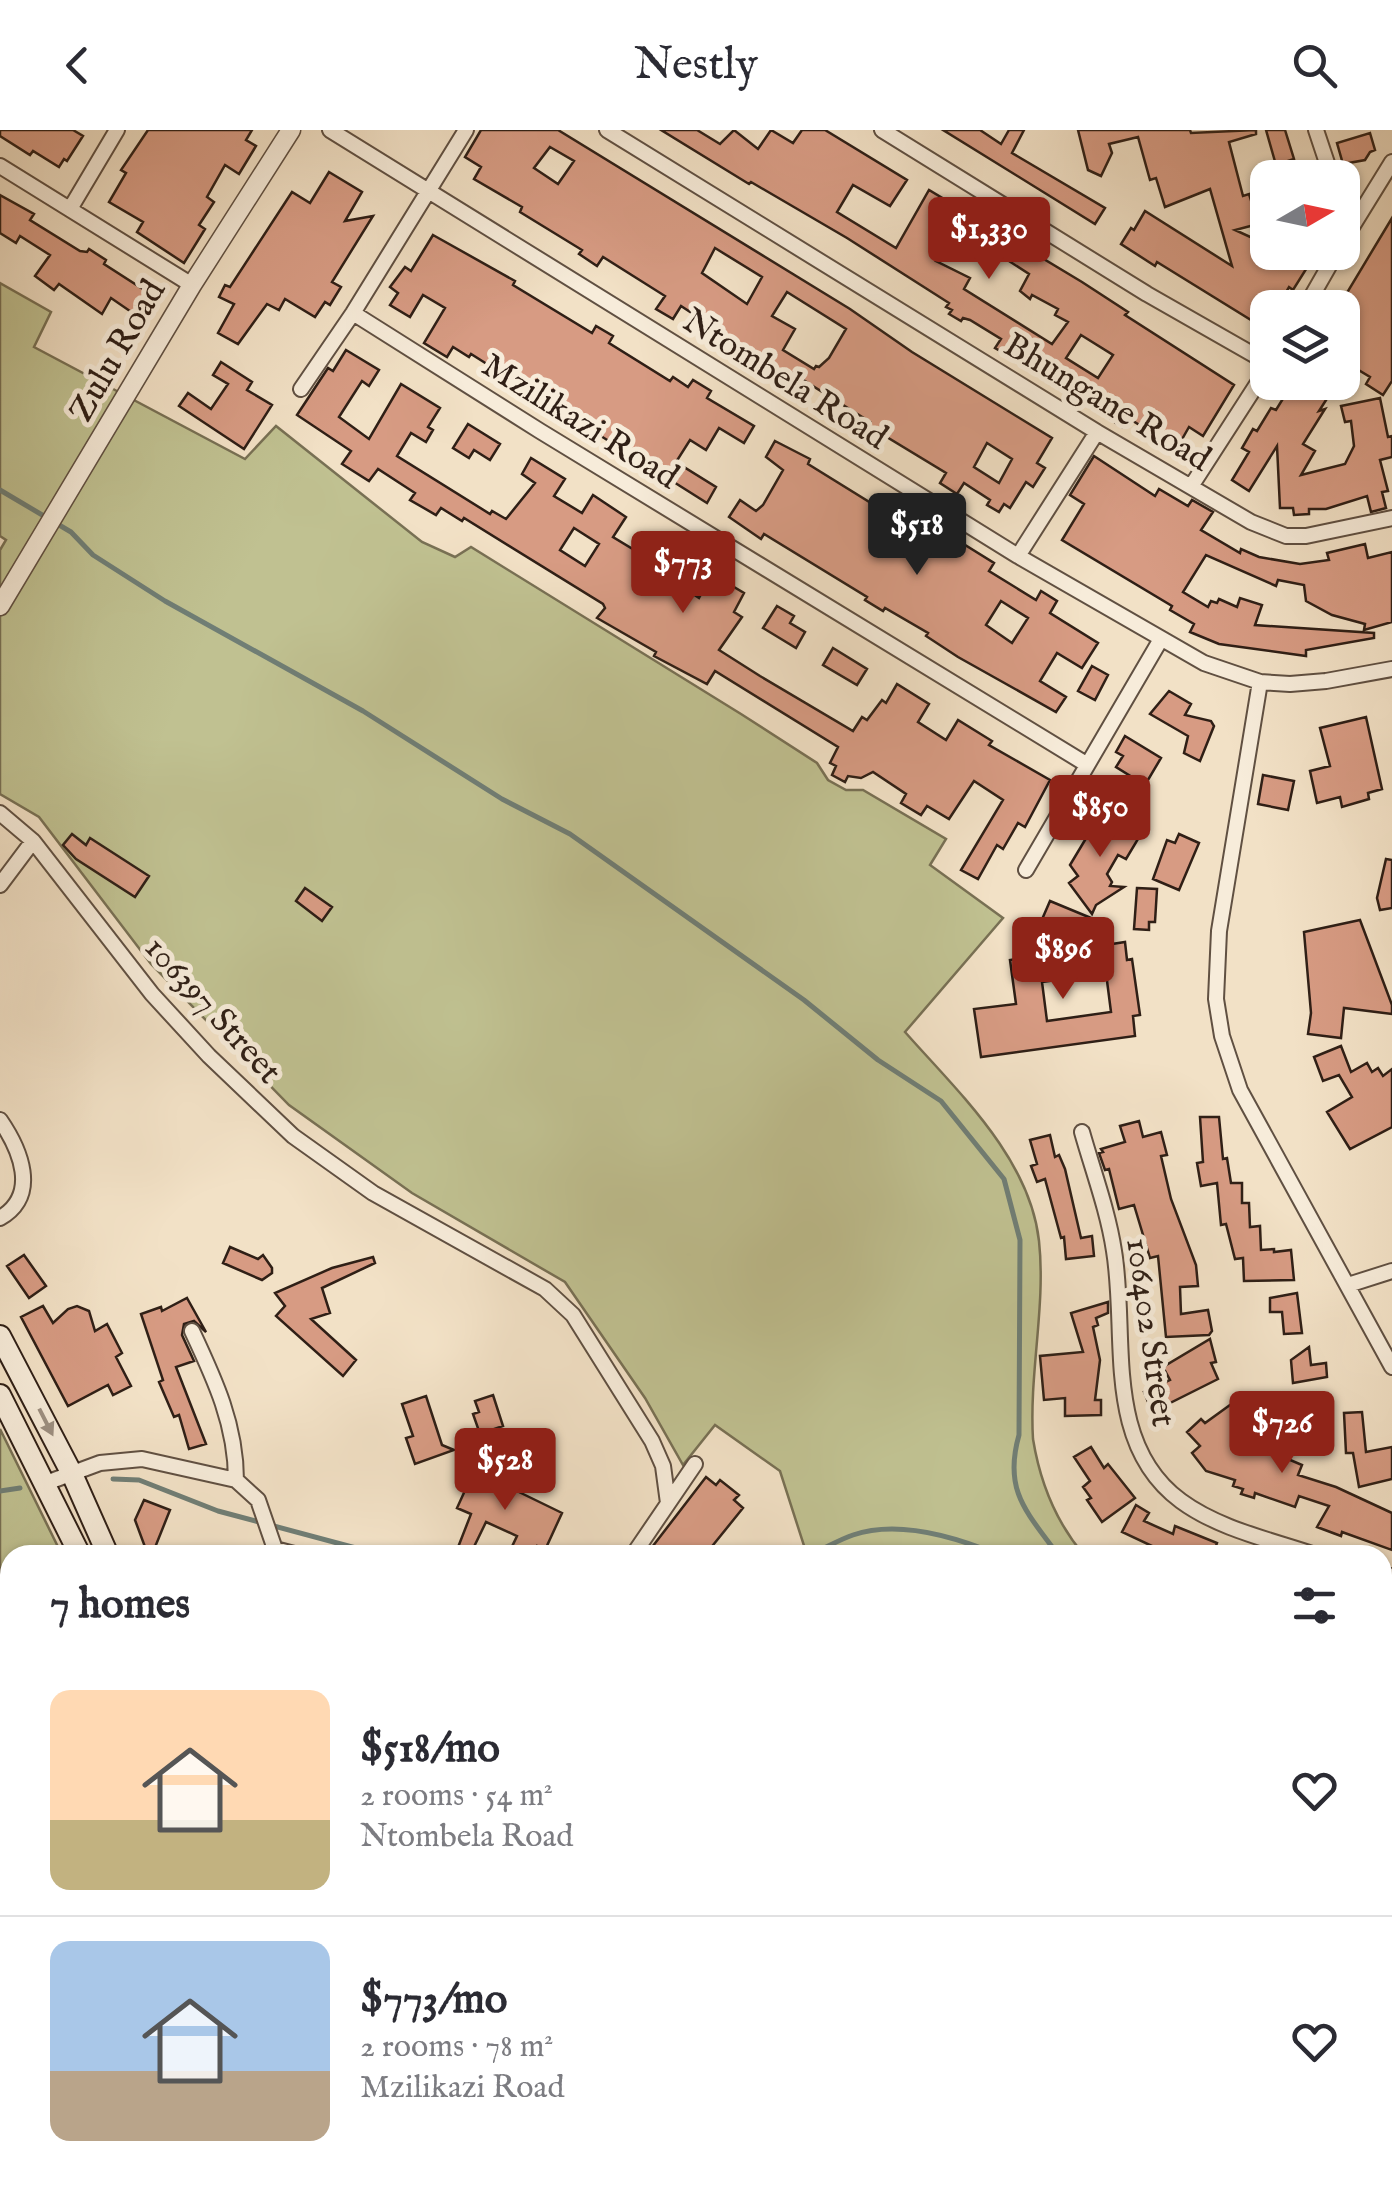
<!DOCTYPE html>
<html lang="en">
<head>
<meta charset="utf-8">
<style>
  :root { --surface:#fff; --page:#f2f2f3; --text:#2b2b33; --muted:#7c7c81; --line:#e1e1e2; --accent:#8f2418 }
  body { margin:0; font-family:"IM FELL English",serif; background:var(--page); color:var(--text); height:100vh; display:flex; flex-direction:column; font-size:38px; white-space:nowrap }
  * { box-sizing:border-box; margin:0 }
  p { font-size:32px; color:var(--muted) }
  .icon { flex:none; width:55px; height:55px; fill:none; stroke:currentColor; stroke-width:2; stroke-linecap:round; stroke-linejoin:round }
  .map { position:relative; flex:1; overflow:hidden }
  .drawer { position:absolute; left:0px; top:1415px; width:1392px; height:642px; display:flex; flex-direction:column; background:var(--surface); border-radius:30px 30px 0 0; box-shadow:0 2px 8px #0004 }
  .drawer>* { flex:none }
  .needle { width:65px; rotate:81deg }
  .tools { position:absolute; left:1250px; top:30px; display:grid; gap:20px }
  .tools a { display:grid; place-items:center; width:110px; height:110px; border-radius:20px; background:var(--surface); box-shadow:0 2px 8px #0004; font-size:50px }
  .price { position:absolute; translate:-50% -85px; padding:0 22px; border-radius:10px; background:var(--accent); color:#fff; font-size:32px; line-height:65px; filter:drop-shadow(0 2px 5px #0008) }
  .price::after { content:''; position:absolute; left:50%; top:60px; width:30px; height:22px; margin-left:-15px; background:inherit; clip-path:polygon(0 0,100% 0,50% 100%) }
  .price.on { background:#222; color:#fff }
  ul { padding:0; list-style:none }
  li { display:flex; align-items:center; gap:30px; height:250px; padding:0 50px }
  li+li { border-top:2px solid var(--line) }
  li span { display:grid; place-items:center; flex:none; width:280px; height:200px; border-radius:20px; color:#555 }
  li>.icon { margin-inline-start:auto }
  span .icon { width:120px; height:120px; fill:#fffc; stroke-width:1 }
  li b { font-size:42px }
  h2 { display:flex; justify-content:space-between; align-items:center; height:120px; padding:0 50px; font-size:42px }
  header { display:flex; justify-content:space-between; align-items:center; height:130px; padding:0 50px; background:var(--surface); font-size:45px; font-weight:600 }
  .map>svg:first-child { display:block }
  .green { fill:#c0c191; stroke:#787054; stroke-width:2.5 }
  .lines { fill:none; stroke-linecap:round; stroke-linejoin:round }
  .stream { stroke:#707e75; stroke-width:5 }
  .building { fill:#d79b83; stroke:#2f1f16; stroke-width:2.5; fill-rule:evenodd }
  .minor-casing { stroke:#605042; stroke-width:18 }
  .tertiary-casing { stroke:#605042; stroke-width:21 }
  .secondary-casing { stroke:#2f1f16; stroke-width:24 }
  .minor { stroke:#f7ecda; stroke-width:14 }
  .tertiary { stroke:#f7ecda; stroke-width:18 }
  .secondary { stroke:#f7ecda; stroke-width:20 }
  .rail-casing { stroke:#2f1f16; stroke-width:9 }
  .rail { stroke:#f7ecda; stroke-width:5; stroke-dasharray:15; stroke-linecap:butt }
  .oneway { fill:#9d9082 }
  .labels { text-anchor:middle; stroke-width:10; stroke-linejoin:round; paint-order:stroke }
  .street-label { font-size:35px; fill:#2f1f16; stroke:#f7ecda }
</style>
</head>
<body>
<header><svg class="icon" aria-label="back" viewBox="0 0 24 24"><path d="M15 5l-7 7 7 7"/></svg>Nestly<svg class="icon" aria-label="search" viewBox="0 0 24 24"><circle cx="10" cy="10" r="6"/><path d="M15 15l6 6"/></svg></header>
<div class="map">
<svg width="1392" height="2056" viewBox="0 0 1392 2056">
  <rect width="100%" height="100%" fill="#f2e1c6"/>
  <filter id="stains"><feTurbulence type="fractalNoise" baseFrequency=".002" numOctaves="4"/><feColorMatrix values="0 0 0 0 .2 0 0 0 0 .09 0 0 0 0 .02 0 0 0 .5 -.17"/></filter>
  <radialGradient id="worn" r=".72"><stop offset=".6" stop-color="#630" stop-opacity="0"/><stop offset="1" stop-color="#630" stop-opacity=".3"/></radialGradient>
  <path class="green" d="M0,153L51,182L34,217L245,329L276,296L422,412L455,427L471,417L741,584L817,633L828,650L846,660H863L946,709L930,735L1003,788L905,902C957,961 1030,1028 1039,1111C1046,1176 1029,1243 1033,1309C1040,1352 1055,1391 1084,1425H807L780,1341L715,1295L683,1335L645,1268L565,1152L412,1063L289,975L151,834L39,687L0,664V420L6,410L0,406Z
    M0,1299L62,1425H10V1549L0,1536Z
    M1383,1545L1392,1548V2014L1383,2017Z
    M1229,2048L1382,2047L1383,2048L1372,2056H1235Z"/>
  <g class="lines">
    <path class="stream" d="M0,360L71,402L93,425L165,471L363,581L502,669L570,704L804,870L878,930L941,971L1004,1049L1020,1110L1019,1305C1003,1361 1027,1382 1058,1425
      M113,1349L139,1350L218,1381L382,1425
      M0,1361L20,1358
      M809,1425C824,1419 838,1410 853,1405C899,1389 956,1407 999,1425
      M1382,1568L1392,1570
      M1382,1962L1392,1955
      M1270,2056L1281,2048"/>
  </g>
  <path class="building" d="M0,0H73L83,6L67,31L64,29L59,37L33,21L30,25L0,6Z
    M148,0H252L246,10L256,16L239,44L225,35L207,67L214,72L199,95L205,99L184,133L137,102L143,92L109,72L126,43L121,40Z
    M481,0H558L850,179L912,222L1052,308L1037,333L1045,338L1033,357L1026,352L1010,378L1004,374L999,382L987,375L990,370L964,353L957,364L940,353L946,343L885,306L879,315L862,305L870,292L792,243L789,247L681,176L673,189L656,179L665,166L603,127L597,136L579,124L582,120L520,82L522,77L474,49L481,37L465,27ZM550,17L574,31L558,54L534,38ZM715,118L762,147L747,174L702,143ZM787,162L846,199L829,228L819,237L816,236L814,239L783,220L795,199L772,186ZM987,313L1012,329L999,353L974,337Z
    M661,0H697L720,14L734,0L758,19L771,0L793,13L802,0H825L907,50L890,76L853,55L837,82L896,118L929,60L1082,152L1128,182L1125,185L1234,255L1203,306L1189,297L1177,318L1128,288L1122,297L1090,276L1095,268L1048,237L1018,219L1013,228L995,218L1001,209L970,190L963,188L961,191L949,184L952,180L946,177L949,173L847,108L751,52L749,54ZM955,108L988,135L995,122L1029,144L1020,161L1030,169L1032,165L1058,179L1055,185L1068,192L1052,214L964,159L970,148L936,131ZM1081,205L1113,225L1098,248L1066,228Z
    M943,0H980L1001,14L1009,0H1024L1012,23L1105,78L1095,94Z
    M1078,0H1190L1191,3L1256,0V4L1229,12L1243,66L1249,64L1258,94L1235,100L1268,115V122H1310L1304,133L1308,136L1293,160L1289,157L1278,176L1265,167L1251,190L1157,132L1155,136L1121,114L1131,98L1134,100L1145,81L1232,136L1210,59L1165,77L1156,48L1150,50L1138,7L1109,14L1112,23L1101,46L1088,40Z
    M1266,0H1285L1294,29L1276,35Z
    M1370,3L1375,20L1370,22L1365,30L1343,34L1337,13Z
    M329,42L362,62L345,91L373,86L332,152L341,157L330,175L325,172L315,187L285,169L279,180L267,174L238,214L218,203L234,174L219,167L225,155L230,157L292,62L310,73Z
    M0,65L34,84L30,90L80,121L87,122L89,119L106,130L104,134L152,165L140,188L111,168L102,184L59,154L54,160L35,146L50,125L20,106L16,113L0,103Z
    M1392,88V251L1383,265L1366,254L1370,247L1342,230V171Z
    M433,105L515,151L513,155L592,203L596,196L613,206L609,213L670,251L673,247L688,257L693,250L711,261L707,268L754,296L744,313L719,298L706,320L690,310L676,332L716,357L707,373L471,224L469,227L453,217L447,227L424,213L445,178L423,165L410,187L390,175L398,163L390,157L405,137L411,141Z
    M346,220L379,240L369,256L362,251L339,287L369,309L401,254L440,278L428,297L433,300L426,312L411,303L397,326L490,384L492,381L506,389L535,353L522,344L531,328L565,349L554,366L582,383L593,365L626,387L613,407L641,424L653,404L686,424L670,449L699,468L712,444L744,463L734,482L742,487L719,520L760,546L853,601L862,587L867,590L882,570L886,573L897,554L929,574L918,592L946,610L958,590L992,611L989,615L1050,650L1025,697L1018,693L1003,719L997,715L978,749L961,740L1003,670L974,651L949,689L927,676L921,685L901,673L906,664L873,642L861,648L848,646L845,652L832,645L836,636L830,633L838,617L715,541L707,554L654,526L656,522L597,488L605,478L603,474L464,388L462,391L441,378L436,385L410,370L415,363L378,339L369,351L342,334L351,321L297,285L328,238L333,241ZM574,398L599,414L585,436L560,420Z
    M221,232L252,252L247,260L272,275L244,319L179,276L188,263L211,279L228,254L213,245Z
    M1292,254L1309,263L1313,257L1328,267L1319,281L1325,279L1303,314L1315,321L1301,345L1345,334L1354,316L1351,291L1345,292L1341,276L1380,268L1388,307L1392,306V327L1380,330L1388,361L1382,362L1386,378L1371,382L1367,366L1326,379H1309V384L1294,385L1293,378H1280L1277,316L1249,361L1232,350L1249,322L1242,318L1253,299L1257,301L1271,278L1276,280Z
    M468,294L500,314L490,330L474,320L469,328L453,318Z
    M775,311L810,329L808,334L950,422L957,410L994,433L989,441L1036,470L1041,461L1057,471L1050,483L1098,513L1082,538L1057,523L1040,551L1066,567L1056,582L958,527L926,506L928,503L885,478L883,481L865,470L867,467L764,404L761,409L729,387L740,370L756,381L763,375L783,340L766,327ZM1001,471L1028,488L1012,513L986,495Z
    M1094,326L1155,366L1159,359L1188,376L1192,370L1213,382L1201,400L1240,423L1241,419L1259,427L1300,434L1329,430L1327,423L1365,414L1368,428L1392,422V492L1364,500L1365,494L1332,485L1306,471L1304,455L1278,450L1276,456L1206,425L1183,462L1208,477L1211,471L1217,473L1219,469L1237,477L1240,468L1262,475L1255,495L1374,503V508L1306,520V526L1219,514L1190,502L1194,494L1170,480L1172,476L1062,410L1084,374L1070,365Z
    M777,476L794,486L790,493L805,502L796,518L763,498Z
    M833,518L867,539L857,555L823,535Z
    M1092,536L1108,545L1095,570L1078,561Z
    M1169,561L1191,574L1185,585L1211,591L1214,596L1200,631L1184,623L1188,606L1150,584Z
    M1366,587L1382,659L1368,663L1369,669L1342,677L1340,667L1317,673L1310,641L1330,636L1320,598Z
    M1125,606L1161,628L1145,655L1116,637L1123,626L1116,622Z
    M1263,645L1294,651L1288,680L1258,674Z
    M1103,680L1125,693L1121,699L1138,709L1126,729L1118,725L1107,744L1112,752L1110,756L1124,757L1096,775L1092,784L1069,753L1078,746L1070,735Z
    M72,704L86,715L90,708L149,746L135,767L76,729L63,715Z
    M1179,704L1199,713L1179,760L1153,749L1167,710L1175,713Z
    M1386,729L1392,730V778L1380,780L1377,768Z
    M305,758L332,777L322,791L296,771Z
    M1137,758L1157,759L1155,792H1149V800L1134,799Z
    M1050,771L1091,788L1080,812L1040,794Z
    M1360,790L1392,875V884L1344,878L1341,908L1308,904L1311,883L1304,802Z
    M1125,812L1127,830L1132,829L1140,885L1133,886L1135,906L981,927L974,879L1016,874L1010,830ZM1106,843L1111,882L1047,891L1042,852Z
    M1341,916L1351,942L1367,933L1372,942L1378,938L1383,946L1392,939V997L1350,1019L1327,982L1352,967L1339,945L1323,951L1314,927Z
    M1200,987H1219L1223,1029L1227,1028L1231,1053H1242V1073H1249L1250,1097L1260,1096L1261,1120L1274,1119V1122L1291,1120L1294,1150L1244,1151L1243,1128L1235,1129L1226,1094L1221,1095L1217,1053L1201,1056L1197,1033L1203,1032Z
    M1139,991L1143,1007L1161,1002L1167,1025L1161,1026L1171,1069L1196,1135L1198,1156L1180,1157L1181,1184L1208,1180L1212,1201L1209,1205L1166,1207L1158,1126L1150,1128L1134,1075L1119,1079L1109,1039L1105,1040L1099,1023L1103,1022L1101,1019L1125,1012L1120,996Z
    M1050,1005L1055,1027L1059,1025L1065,1039L1081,1108L1092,1106L1094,1126L1066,1129L1064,1107L1061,1108L1045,1049L1037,1052L1031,1036L1037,1034L1030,1010Z
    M230,1117L258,1129L263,1125L272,1138V1143L262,1150L223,1133Z
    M24,1125L46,1156L29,1168L7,1136Z
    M373,1127L375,1133L322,1158L330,1183L311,1189L356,1230L343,1246L276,1186L285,1176L275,1163L332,1138Z
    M1297,1163L1302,1203L1284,1204L1282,1182H1270V1168Z
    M187,1168L206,1202L194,1191L184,1194L182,1205L194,1231L176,1237L206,1314L189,1319L179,1285L174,1287L159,1252L163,1250L141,1184L161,1177L162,1181Z
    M1108,1172V1183L1096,1188L1098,1195L1093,1197L1100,1230L1095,1270H1101V1285L1065,1286V1268L1044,1270L1040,1226L1083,1222L1071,1183Z
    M43,1176L53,1193L68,1179L77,1176L89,1181L95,1201L107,1194L122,1223L116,1227L131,1256L113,1265L108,1255L68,1276L21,1187Z
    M1210,1209L1216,1232L1211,1233L1218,1249L1152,1282L1144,1262L1170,1250L1163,1237Z
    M1309,1217L1311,1235L1326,1233L1327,1247L1293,1253L1291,1230Z
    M493,1265L503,1296L480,1304L473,1284L479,1282L475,1271Z
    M426,1266L442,1315L454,1320L415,1334L406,1308L413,1306L402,1274Z
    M1230,1275H1236L1243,1285L1278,1300L1269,1321L1302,1335L1298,1345L1336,1357L1392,1383V1420L1342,1402L1341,1406L1317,1397L1329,1376L1299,1366L1295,1377L1255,1363L1254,1368L1241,1364L1243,1359L1233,1356L1235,1350L1206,1341L1192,1323L1200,1316L1187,1302L1201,1289L1205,1293Z
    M1362,1282L1366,1322L1392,1317V1349L1359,1357L1353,1323H1346L1344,1283Z
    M1091,1317L1104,1338L1108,1334L1135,1368L1102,1392L1087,1370L1091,1368L1083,1357L1090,1351L1074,1327Z
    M478,1332L523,1354L519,1362L562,1383L545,1420L537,1416L532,1425H508L517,1406L486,1392L470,1425H455L471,1384L457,1378Z
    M706,1347L716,1355L720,1350L739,1365L734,1370L743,1378L705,1425H682L675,1419L670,1425H646Z
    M144,1370L170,1380L152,1425H148L135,1390Z
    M1136,1375L1149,1383L1144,1391L1173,1404L1175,1396L1217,1413L1213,1425H1171L1122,1402Z"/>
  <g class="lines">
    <defs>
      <path id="minor" d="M330,0L1018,426L1204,533L1260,552L1290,554L1326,551L1392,539
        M607,0L1097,302L1251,392L1286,406H1306L1392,388
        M882,0L1147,164L1268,233
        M1316,0L1332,48
        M0,36L192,155
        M70,79L117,0
        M1342,113L1392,32
        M1305,178L1337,122
        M353,183L540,301L1086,634
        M301,259L353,183L466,0
        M1192,355L1268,237
        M1018,426L1097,302
        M1260,552L1219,801L1216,869L1222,906L1240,960L1392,1237
        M0,683L33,711L152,864L209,926L293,1006L373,1063L545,1159L573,1185L652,1311L663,1336L668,1373
        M1026,740L1161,509
        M0,755L33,711
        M0,990C20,1019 40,1065 0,1088
        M1082,1002C1093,1041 1108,1081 1114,1121C1128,1205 1102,1313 1181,1371C1219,1399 1271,1410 1315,1425
        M1348,1155L1392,1141
        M192,1201C215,1250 236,1295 236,1350
        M46,1353L100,1333L142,1329L236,1350L258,1370L277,1425
        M275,1419L298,1425
        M633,1425L695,1334
        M1382,1446H1392
        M0,1954L10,1967
        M73,2048L80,2056
        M666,2048L673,2056
        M843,2048L850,2056
        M1033,2048L1039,2056
        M1215,2048L1222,2056"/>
      <path id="tertiary" d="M0,476L192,155L291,0"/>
      <path id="secondary" d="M0,1206L72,1344L108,1425
        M0,1265L80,1425
        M441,2048L448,2056
        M470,2048L476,2056"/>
    </defs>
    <use href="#minor" class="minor-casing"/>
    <use href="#tertiary" class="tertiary-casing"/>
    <use href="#secondary" class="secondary-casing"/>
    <use href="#minor" class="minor"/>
    <use href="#tertiary" class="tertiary"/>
    <use href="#secondary" class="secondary"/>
    <defs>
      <path id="rail" d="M0,1561L10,1575
        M0,1602L10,1614
        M363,2048L370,2056"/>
    </defs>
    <use href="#rail" class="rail-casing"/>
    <use href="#rail" class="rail"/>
  </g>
  <defs><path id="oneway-solid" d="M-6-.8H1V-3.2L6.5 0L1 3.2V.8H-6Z" transform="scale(2.5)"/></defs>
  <use class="oneway" href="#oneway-solid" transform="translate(46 1292) rotate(63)"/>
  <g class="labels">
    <g class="street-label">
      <text transform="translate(116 220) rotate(-60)" y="12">Zulu Road</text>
      <text transform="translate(786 248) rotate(32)" y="12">Ntombela Road</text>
      <text transform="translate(1108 271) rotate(31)" y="12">Bhungane Road</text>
      <text transform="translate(581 290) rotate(32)" y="12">Mzilikazi Road</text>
      <text transform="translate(214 879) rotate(48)" y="12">106397 Street</text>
      <text transform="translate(1152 1202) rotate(82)" y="12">106402 Street</text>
    </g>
  </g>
  <rect width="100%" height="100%" filter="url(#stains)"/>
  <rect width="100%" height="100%" fill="url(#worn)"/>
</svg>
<div class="tools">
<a><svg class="needle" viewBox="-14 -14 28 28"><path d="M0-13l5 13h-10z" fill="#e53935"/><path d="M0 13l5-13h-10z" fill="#7c7c81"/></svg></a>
<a><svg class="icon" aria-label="layers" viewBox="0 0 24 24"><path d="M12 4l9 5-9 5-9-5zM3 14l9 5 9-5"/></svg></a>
</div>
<b class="price" style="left:989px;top:152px">$1,330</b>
<b class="price on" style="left:917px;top:448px">$518</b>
<b class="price" style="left:683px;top:486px">$773</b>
<b class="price" style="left:1100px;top:730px">$850</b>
<b class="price" style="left:1063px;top:872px">$896</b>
<b class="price" style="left:1282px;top:1346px">$726</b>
<b class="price" style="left:505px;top:1383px">$528</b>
<section class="drawer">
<h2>7 homes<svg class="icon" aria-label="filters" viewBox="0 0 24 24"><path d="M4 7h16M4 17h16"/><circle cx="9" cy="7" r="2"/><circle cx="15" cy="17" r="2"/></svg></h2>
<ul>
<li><span style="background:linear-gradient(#ffd9b3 65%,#c2b280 0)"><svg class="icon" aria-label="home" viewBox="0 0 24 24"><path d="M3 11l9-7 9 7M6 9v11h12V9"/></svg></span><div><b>$518/mo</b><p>2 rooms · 54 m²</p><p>Ntombela Road</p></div><svg class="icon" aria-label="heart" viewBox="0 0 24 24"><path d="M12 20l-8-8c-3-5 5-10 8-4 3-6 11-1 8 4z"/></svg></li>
<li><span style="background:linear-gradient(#a9c7e8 65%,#b9a48a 0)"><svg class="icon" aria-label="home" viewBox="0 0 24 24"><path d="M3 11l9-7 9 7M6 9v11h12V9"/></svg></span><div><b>$773/mo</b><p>2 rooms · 78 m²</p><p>Mzilikazi Road</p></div><svg class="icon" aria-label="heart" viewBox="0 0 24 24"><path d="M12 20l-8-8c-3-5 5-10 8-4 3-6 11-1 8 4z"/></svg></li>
</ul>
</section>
</div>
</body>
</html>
